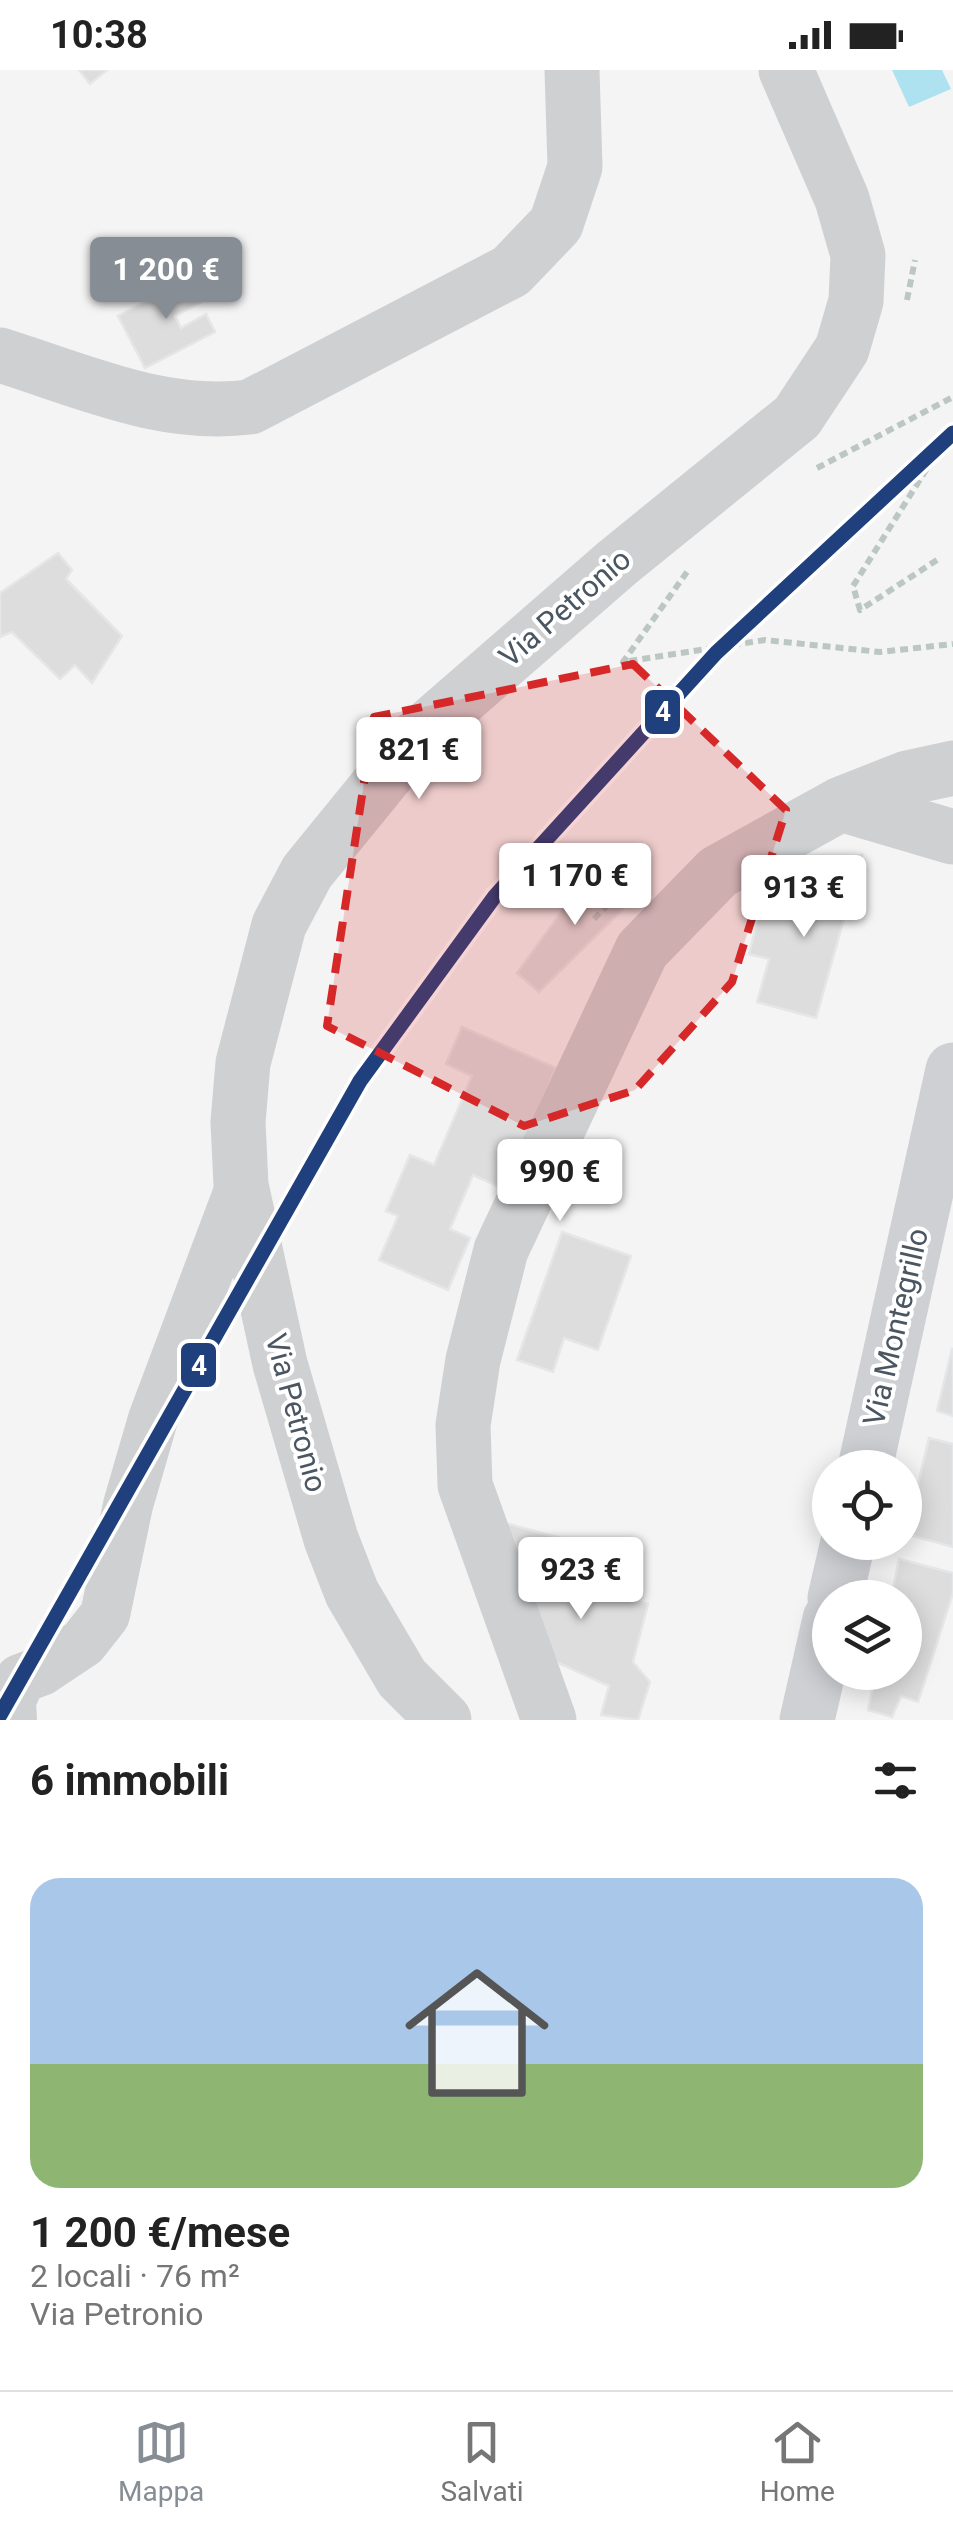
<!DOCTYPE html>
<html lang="it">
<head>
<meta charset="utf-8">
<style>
  :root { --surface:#fff; --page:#f2f2f2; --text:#222; --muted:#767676; --line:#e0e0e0; --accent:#868d94 }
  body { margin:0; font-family:Roboto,sans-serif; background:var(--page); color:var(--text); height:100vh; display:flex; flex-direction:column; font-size:38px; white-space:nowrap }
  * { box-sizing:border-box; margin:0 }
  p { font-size:32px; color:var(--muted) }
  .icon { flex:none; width:55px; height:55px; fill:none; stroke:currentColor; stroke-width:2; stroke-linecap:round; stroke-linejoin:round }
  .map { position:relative; height:1650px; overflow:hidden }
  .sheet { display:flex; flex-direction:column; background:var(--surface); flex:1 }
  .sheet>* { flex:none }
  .controls { position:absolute; left:812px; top:1380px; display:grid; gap:20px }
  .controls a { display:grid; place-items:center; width:110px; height:110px; border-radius:50%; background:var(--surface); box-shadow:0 5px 25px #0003; font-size:50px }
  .price { position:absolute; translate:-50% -85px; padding:0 22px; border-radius:10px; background:#fff; color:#222; font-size:32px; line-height:65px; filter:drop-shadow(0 2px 5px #0008) }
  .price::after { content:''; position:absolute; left:50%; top:60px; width:30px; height:22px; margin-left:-15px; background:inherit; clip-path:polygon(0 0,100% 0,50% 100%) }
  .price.selected { background:var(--accent); color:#fff }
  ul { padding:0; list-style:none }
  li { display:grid; align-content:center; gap:20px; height:530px; padding:0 30px }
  li span { display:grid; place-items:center; height:310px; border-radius:30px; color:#555 }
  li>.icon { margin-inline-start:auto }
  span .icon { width:180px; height:180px; fill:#fffc; stroke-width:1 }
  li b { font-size:42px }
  h2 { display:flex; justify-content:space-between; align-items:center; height:120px; padding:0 30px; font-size:42px }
  .status { display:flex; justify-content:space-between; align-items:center; height:70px; padding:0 50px; background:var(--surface); direction:ltr }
  .status svg { height:28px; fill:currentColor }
  .menu { display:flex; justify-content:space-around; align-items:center; height:140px; border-top:2px solid var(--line); background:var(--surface); font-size:28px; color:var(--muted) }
  .menu a { display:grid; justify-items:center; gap:5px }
  .menu .selected { color:var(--accent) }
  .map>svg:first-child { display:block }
  .water { fill:#aee2f0 }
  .building { fill:#ddddde; stroke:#e5e6e7; stroke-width:2.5 }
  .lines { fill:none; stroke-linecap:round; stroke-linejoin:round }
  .path { stroke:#bcc7c4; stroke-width:6; stroke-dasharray:8 5; stroke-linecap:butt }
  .minor { stroke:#ced0d2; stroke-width:50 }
  .tertiary { stroke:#ced0d2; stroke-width:55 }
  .secondary { stroke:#ced0d4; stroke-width:55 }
  .rail-1-casing { stroke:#fff; stroke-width:22 }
  .rail-1 { stroke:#203f7d; stroke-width:15 }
  .marked { fill:#d62828; fill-opacity:0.2; stroke:#d62828; stroke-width:8; stroke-dasharray:20 12; stroke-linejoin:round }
  .labels { text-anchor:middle; stroke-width:8; stroke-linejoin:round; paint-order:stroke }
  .street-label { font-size:30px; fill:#4a5661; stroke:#fff }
  .line-badge { stroke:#fff; stroke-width:4 }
  .badge-label { font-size:28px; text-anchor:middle; font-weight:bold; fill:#fff }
</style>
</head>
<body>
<div class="status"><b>10:38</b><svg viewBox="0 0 49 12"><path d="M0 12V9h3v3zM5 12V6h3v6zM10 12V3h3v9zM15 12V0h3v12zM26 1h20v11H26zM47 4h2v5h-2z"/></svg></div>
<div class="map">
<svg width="953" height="1650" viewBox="0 0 953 1650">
  <rect width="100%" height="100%" fill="#f4f4f4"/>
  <path class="water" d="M892,0H942L951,19L909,37Z"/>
  <path class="building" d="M79,0H107L90,14Z
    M196,205L209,228L175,246L181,258L206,244L215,262L145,298L118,246Z
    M58,483L72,500L66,509L122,566L92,613L75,595L60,609L12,562L0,567V523Z
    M862,785L816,948L757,932L769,889L749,884L760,840L779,845L782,832H804L810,812L818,814L824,793Z
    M591,801L637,825L539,922L517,903Z
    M462,957L556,998L504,1119L473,1105L450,1159L470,1168L448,1220L379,1190L398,1146L386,1141L410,1085L434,1095L472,1006L446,994Z
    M562,1162L631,1186L598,1280L564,1268L553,1302L517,1290Z
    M952,1279H953V1346L937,1341Z
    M929,1368L953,1374V1477L906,1464Z
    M505,1453L575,1472L565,1515L648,1534L633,1592L650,1612L638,1650L601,1645L609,1616L541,1585Z
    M899,1489L953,1503V1523L918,1632L901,1626L892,1647L868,1640L876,1602H905V1528H891Z"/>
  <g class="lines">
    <path class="path" d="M907,230L915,190
      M817,398L953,327
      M937,490L860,540L853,516L953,357
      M687,502L623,592L765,570L880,582L953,574
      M594,849L616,826"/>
    <path class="minor" d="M12,1650L11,1631L20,1609L41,1601L83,1573L105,1545L128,1435L153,1349L241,1115"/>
    <path class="tertiary" d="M0,285C83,311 162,348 250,337L511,201L556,154L575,97L572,0
      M841,734L953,767
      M444,1650L402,1608L352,1523L331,1469L280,1294L241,1115L238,1052L243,993L279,855L307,802L417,667L617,493L797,347L842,279L856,231L858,185L842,129L786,0
      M549,1650L465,1415L463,1355L473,1290L501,1180L642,880L718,802L841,734L907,708L953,698"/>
    <path class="secondary" d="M865,1398L953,1000
      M835,1528L848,1472
      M807,1650L830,1549"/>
    <defs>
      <path id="rail-1" d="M0,1645L360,1011L495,826L716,583L953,363"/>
    </defs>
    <use href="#rail-1" class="rail-1-casing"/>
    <use href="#rail-1" class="rail-1"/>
  </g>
  <path class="marked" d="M633,594L786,740L732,912L635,1020L524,1056L327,956L374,647Z"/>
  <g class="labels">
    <g class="street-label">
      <text transform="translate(565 538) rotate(-41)" y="10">Via Petronio</text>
      <text transform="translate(896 1257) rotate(-77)" y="10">Via Montegrillo</text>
      <text transform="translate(296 1343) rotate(75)" y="10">Via Petronio</text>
    </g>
  </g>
  <g class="line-badge">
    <rect x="643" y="618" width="39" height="48" rx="10" fill="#203f7d"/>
    <rect x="179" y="1271" width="39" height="48" rx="10" fill="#203f7d"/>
  </g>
  <g class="badge-label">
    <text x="663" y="651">4</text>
    <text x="199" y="1305">4</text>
  </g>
</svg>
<div class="controls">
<a><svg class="icon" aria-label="locate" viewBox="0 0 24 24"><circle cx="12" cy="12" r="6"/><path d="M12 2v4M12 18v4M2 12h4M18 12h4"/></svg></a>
<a><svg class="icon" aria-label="layers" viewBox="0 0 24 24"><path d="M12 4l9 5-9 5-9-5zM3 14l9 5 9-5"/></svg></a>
</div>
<b class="price selected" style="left:166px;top:252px">1 200 €</b>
<b class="price" style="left:419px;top:732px">821 €</b>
<b class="price" style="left:575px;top:858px">1 170 €</b>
<b class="price" style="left:804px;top:870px">913 €</b>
<b class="price" style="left:560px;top:1154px">990 €</b>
<b class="price" style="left:581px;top:1552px">923 €</b>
</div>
<section class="sheet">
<h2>6 immobili<svg class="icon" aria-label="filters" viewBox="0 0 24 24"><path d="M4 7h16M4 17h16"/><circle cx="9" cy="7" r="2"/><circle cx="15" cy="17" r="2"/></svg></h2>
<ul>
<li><span style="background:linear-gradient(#a9c7e8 60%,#8fb573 0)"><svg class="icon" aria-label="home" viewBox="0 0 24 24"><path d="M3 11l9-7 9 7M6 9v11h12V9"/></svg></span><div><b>1 200 €/mese</b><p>2 locali · 76 m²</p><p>Via Petronio</p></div></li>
</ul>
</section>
<nav class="menu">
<a class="selected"><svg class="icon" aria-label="map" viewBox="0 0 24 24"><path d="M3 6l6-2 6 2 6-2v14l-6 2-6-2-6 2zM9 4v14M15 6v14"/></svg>Mappa</a>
<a><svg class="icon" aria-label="saved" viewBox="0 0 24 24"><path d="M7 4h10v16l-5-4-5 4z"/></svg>Salvati</a>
<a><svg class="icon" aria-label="home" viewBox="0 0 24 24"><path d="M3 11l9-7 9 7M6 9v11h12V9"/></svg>Home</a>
</nav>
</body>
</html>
